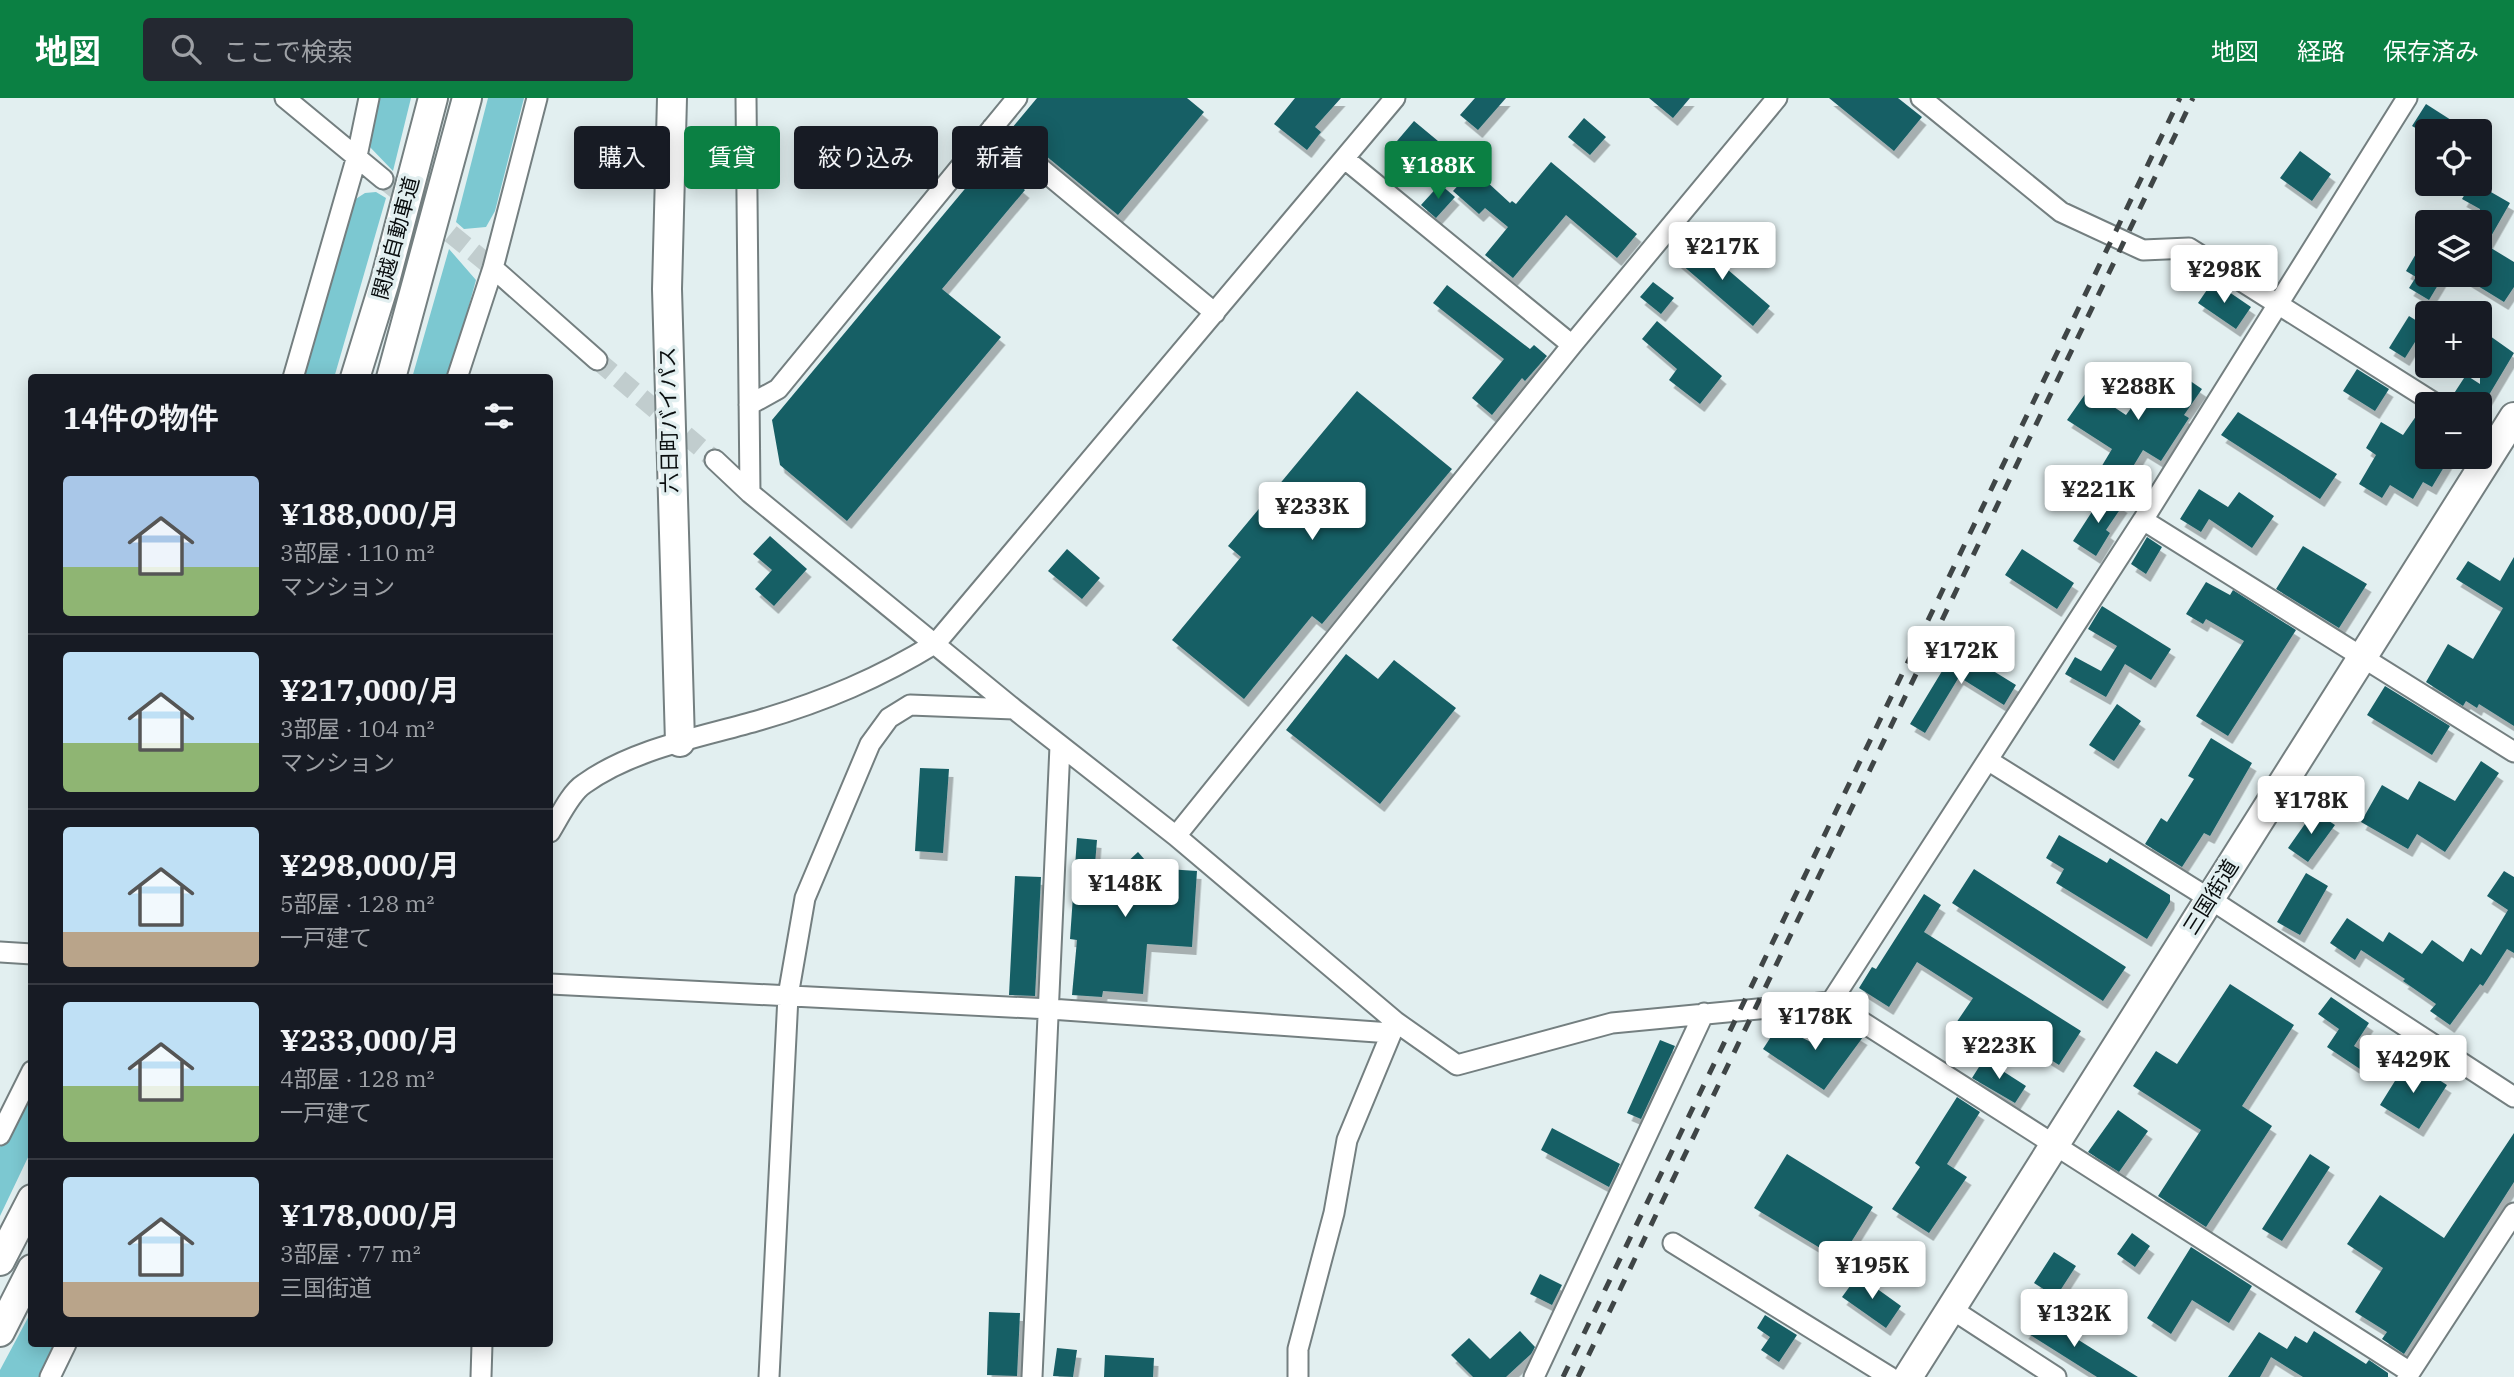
<!DOCTYPE html>
<html lang="ja">
<head>
<meta charset="utf-8">
<style>
  :root { --surface:#171b24; --page:#242831; --text:#f1f3f6; --muted:#9ea1a6; --line:#363941; --accent:#0b8043 }
  body { margin:0; font-family:"IBM Plex Serif","Noto Sans JP",serif; background:var(--page); color:var(--text); height:100vh; display:flex; flex-direction:column; font-size:26px; white-space:nowrap }
  * { box-sizing:border-box; margin:0 }
  p { font-size:23px; color:var(--muted) }
  .icon { flex:none; width:38px; height:38px; fill:none; stroke:currentColor; stroke-width:2; stroke-linecap:round; stroke-linejoin:round }
  .map { position:relative; flex:1; overflow:hidden }
  .details { position:absolute; left:28px; top:276px; width:525px; height:973px; display:flex; flex-direction:column; background:var(--surface); border-radius:7px; box-shadow:0 4px 18px #0003 }
  .details>* { flex:none }
  .guide { position:absolute; left:574px; top:28px; width:665px; height:63px; display:flex; gap:14px }
  .fabs { position:absolute; left:2415px; top:21px; display:grid; gap:14px }
  .fabs a { display:grid; place-items:center; width:77px; height:77px; border-radius:7px; background:var(--surface); box-shadow:0 4px 18px #0003; font-size:35px }
  .price { position:absolute; translate:-50% -60px; padding:0 16px; border-radius:7px; background:#fff; color:#222; font-size:23px; line-height:46px; filter:drop-shadow(0 2px 4px #0008) }
  .price::after { content:''; position:absolute; left:50%; top:42px; width:21px; height:16px; margin-left:-10px; background:inherit; clip-path:polygon(0 0,100% 0,50% 100%) }
  .price.active { background:var(--accent); color:#fff }
  ul { padding:0; list-style:none }
  li { display:flex; align-items:center; gap:21px; height:175px; padding:0 35px }
  li+li { border-top:2px solid var(--line) }
  li span { display:grid; place-items:center; flex:none; width:196px; height:140px; border-radius:7px; color:#555 }
  li>.icon { margin-inline-start:auto }
  span .icon { width:84px; height:84px; fill:#fffc; stroke-width:1 }
  li b { font-size:30px }
  h2 { display:flex; justify-content:space-between; align-items:center; height:84px; padding:0 35px; font-size:30px }
  .chip { padding:0 24px; border-radius:7px; background:var(--surface); box-shadow:0 4px 18px #0003; font-size:24px; line-height:63px }
  .chip.active { background:var(--accent); color:#fff }
  header { display:flex; align-items:center; gap:42px; box-sizing:border-box; height:98px; padding:0 35px; background:var(--accent); color:#fff }
  header strong { font-size:33px }
  nav { display:flex; gap:38px; margin-inline-start:auto; font-size:24px }
  .search { width:490px; height:63px; background:var(--page); display:flex; align-items:center; gap:18px; box-sizing:border-box; padding:0 24px; border-radius:7px; color:var(--muted); font-size:26px }
  .map>svg:first-child { display:block }
  .green { fill:#7cc8d1 }
  .building { fill:#185e65; filter:url(#shadow) }
  .lines { fill:none; stroke-linecap:round; stroke-linejoin:round }
  .minor-tunnel { stroke:#c1cdce; stroke-width:19; stroke-dasharray:19 10; stroke-linecap:butt }
  .minor-casing { stroke:#747f80; stroke-width:23 }
  .highway-casing { stroke:#747f80; stroke-width:32 }
  .minor { stroke:#fff; stroke-width:19 }
  .highway { stroke:#fff; stroke-width:28 }
  .rail { stroke:#3f4546; stroke-width:5; stroke-dasharray:12 12; stroke-linecap:butt }
  .labels { text-anchor:middle; stroke-width:7; stroke-linejoin:round; paint-order:stroke }
  .street-label { font-size:21px; fill:#090d0e; stroke:#e2eff0 }
</style>
</head>
<body>
<header>
<strong>地図</strong>
<div class="search"><svg class="icon" aria-label="search" viewBox="0 0 24 24"><circle cx="10" cy="10" r="6"/><path d="M15 15l6 6"/></svg>ここで検索</div>
<nav><a>地図</a><a>経路</a><a>保存済み</a></nav>
</header>
<div class="map">
<svg width="2514" height="1279" viewBox="0 0 2514 1279">
  <defs>
    <filter id="shadow"><feDropShadow dx="4.5" dy="8" stdDeviation="0" flood-color="#0004"/></filter>
  </defs>
  <rect width="100%" height="100%" fill="#e2eff0"/>
  <path class="green" d="M379,0H411L393,73L368,47Z
    M488,0H524L495,113L486,129L464,131L456,124Z
    M376,94L386,100L334,280H301L348,106L365,95Z
    M449,151L476,182L449,280H412Z
    M31,985V1053L0,1118V1049Z
    M31,1214L32,1246H56L39,1279H0V1272Z"/>
  <path class="building" d="M1037,0H1187L1204,14L1118,117L1012,30Z
    M1295,0H1341L1315,29L1321,34L1307,52L1274,26Z
    M1475,0H1506L1478,32L1460,17Z
    M1649,0H1690L1673,20Z
    M1829,0H1898L1922,19L1894,53Z
    M2426,6L2451,22L2444,33H2421L2412,28Z
    M1584,20L1606,39L1590,57L1568,39Z
    M1414,23L1444,48L1427,68L1397,43Z
    M2300,53L2331,76L2312,103L2280,80Z
    M989,62L1025,92L942,191L1001,239L847,423L780,367L772,322Z
    M1551,64L1637,136L1617,160L1566,117L1513,180L1485,157L1508,129L1485,110L1479,116L1453,93L1473,71L1510,105L1512,103L1516,106Z
    M1440,86L1455,99L1436,120L1421,107Z
    M2471,86H2477L2510,105L2486,147L2514,164V189L2504,204L2460,177H2480V111L2462,101Z
    M1691,140L1770,208L1753,228L1674,160Z
    M2417,154L2427,160V177H2444L2429,202L2409,190L2416,179L2406,173Z
    M2213,183L2251,209L2236,231L2198,205Z
    M1653,184L1674,200L1661,216L1640,199Z
    M1447,187L1530,251L1534,247L1547,258L1525,283L1522,280L1492,317L1472,300L1504,261L1433,205Z
    M2409,218L2425,228L2405,260L2389,250Z
    M1657,223L1722,278L1700,306L1669,282L1677,271L1642,241Z
    M2490,238L2514,255L2480,312V306H2461L2451,300L2466,277L2480,286V256Z
    M2164,265L2202,291L2184,317L2189,320L2161,363L2143,352L2120,390L2097,376L2112,351L2067,322L2088,292L2126,317Z
    M2357,271L2389,291L2375,313L2343,293Z
    M1357,293L1452,371L1322,526L1312,518L1244,601L1172,542L1241,459L1228,448Z
    M2421,311L2427,315V359H2450L2432,389L2423,384L2413,401L2390,387L2382,400L2359,386L2376,357L2366,350L2381,324L2403,337Z
    M2238,314L2337,376L2320,401L2221,337Z
    M2199,391L2228,409L2239,394L2274,418L2252,450L2209,421L2201,434L2180,421Z
    M2104,395L2123,407L2106,432L2110,435L2096,458L2073,443Z
    M770,438L807,471L774,508L755,491L772,472L753,456Z
    M2147,439L2162,449L2146,476L2131,466Z
    M2303,448L2367,486L2339,530L2276,491Z
    M1067,451L1100,480L1082,501L1048,473Z
    M2022,451L2074,485L2057,511L2005,477Z
    M2514,459V628L2479,606L2477,610L2466,603L2463,608L2426,584L2448,546L2473,561L2503,510L2456,481L2468,463L2500,483Z
    M2206,484L2230,497L2233,492L2296,532L2228,638L2196,618L2244,543L2206,521L2203,526L2186,516Z
    M2102,508L2171,551L2151,582L2125,566L2106,599L2065,576L2075,559L2101,573L2117,548L2088,531Z
    M1956,550L2016,587L2004,607L1959,579L1925,635L1910,626Z
    M1346,556L1378,581L1394,562L1456,610L1380,706L1286,632Z
    M2385,588L2450,628L2432,657L2367,617Z
    M2117,606L2141,623L2114,663L2089,647Z
    M2211,640L2252,665L2210,738L2204,735L2182,769L2145,746L2161,720L2167,724L2194,681L2188,678Z
    M2481,663L2499,675L2445,754L2417,736L2408,751L2361,724L2382,687L2408,702L2419,683L2455,703Z
    M920,670L949,671L943,755L915,753Z
    M2314,713L2335,727L2308,764L2288,750Z
    M2059,737L2107,765L2110,760L2170,797V804L2147,841L2056,785L2064,771L2046,760Z
    M1077,740L1097,742L1095,766L1123,768L1138,754L1152,770L1197,773L1192,849L1147,846L1143,896L1103,893L1102,899L1072,897L1077,842L1070,841Z
    M1974,771L2126,869L2103,903L1952,805Z
    M2504,773L2514,779V855L2507,851L2483,888L2480,886L2450,927L2430,913L2436,906L2403,883L2405,881L2361,852L2355,862L2330,845L2347,820L2383,844L2389,834L2422,856L2432,842L2463,864L2471,850L2481,857L2508,812L2487,798Z
    M2306,775L2328,788L2300,837L2277,824Z
    M1015,778L1041,779L1035,898L1009,897Z
    M1924,796L1941,807L1924,834L2081,933L2059,967L2002,931L1988,954L1952,931L1973,900L1917,864L1889,909L1859,890L1872,869L1876,871Z
    M2230,886L2294,927L2242,1008L2272,1028L2206,1129L2158,1098L2201,1032L2133,988L2156,953L2177,966Z
    M2331,899L2369,925L2354,948L2369,957L2360,971L2327,949L2339,931L2318,916Z
    M1834,921L1863,939L1824,992L1763,951L1778,928L1817,947Z
    M1660,942L1675,948L1641,1021L1627,1015Z
    M1984,961L2026,988L2015,1005L1972,980Z
    M2408,962L2447,987L2419,1031L2380,1007Z
    M1957,999L1980,1014L1947,1066L1967,1079L1929,1135L1892,1111L1920,1069L1915,1065Z
    M2118,1012L2148,1033L2119,1074L2088,1054Z
    M1552,1030L1620,1066L1609,1089L1541,1052Z
    M2514,1035V1084L2404,1256L2382,1241L2387,1234L2355,1214L2383,1170L2347,1146L2380,1097L2444,1140Z
    M1787,1056L1873,1109L1840,1162L1754,1110Z
    M2310,1056L2330,1069L2282,1143L2262,1131Z
    M2132,1135L2150,1148L2135,1169L2117,1156Z
    M2191,1149L2252,1188L2229,1225L2192,1202L2171,1236L2147,1220Z
    M2054,1154L2076,1168L2056,1199L2034,1185Z
    M1540,1176L1562,1187L1552,1207L1530,1196Z
    M1858,1177L1901,1208L1886,1230L1842,1199Z
    M989,1214L1020,1215L1017,1278L987,1277Z
    M2036,1215L2096,1253L2138,1279H2097L2024,1233Z
    M1765,1217L1797,1237L1779,1264L1761,1252L1770,1239L1757,1230Z
    M1520,1233L1535,1249L1531,1256L1506,1279H1473L1451,1257L1469,1240L1490,1261Z
    M2314,1233L2366,1266L2369,1262L2388,1275V1279H2303L2271,1259L2260,1279H2228L2259,1234L2287,1251L2295,1238L2307,1245Z
    M1057,1250L1077,1252L1073,1279L1053,1278Z
    M1105,1257L1154,1260L1153,1279H1104Z"/>
  <g class="lines">
    <path class="minor-tunnel" d="M383,81L493,170
      M597,262L715,362
      M0,1145L32,1148"/>
    <defs>
      <path id="minor" d="M285,0L383,81
        M746,0L750,395
        M1921,0L2061,114L2143,152L2189,150L2436,306
        M2407,0L2143,422L2514,654
        M992,30L1215,215
        M1345,61L1572,247
        M493,170L597,262
        M293,280L357,58L369,0
        M457,280L493,170L537,0
        M749,307L778,291L1017,0
        M715,362L750,395L1014,611L1176,738L1396,924L1457,967L1612,925L1831,904L2410,1274
        M1989,663L2210,801L2514,999
        M550,734C559,720 570,695 584,686C634,650 702,639 760,622C825,603 879,580 936,545L1395,0
        M1176,738L1572,247L1777,0
        M0,854L32,856
        M550,886L1050,911L1391,935
        M1831,904L2143,422
        M0,1037L32,973
        M1673,1145L1890,1279
        M1950,1210L2056,1279
        M50,1279L66,1246
        M481,1279L482,1246
        M769,1279L788,898L805,800L870,646L889,620L910,607L1014,611
        M1032,1279L1060,648
        M1298,1279V1251L1334,1115L1347,1042L1396,924
        M1534,1279L1704,915
        M2407,1279L2514,1115"/>
      <path id="highway" d="M672,0L667,191L680,644
        M355,280L385,183L433,0
        M391,280L467,0
        M0,1163L32,1101
        M0,1234L32,1171
        M1908,1279L2514,319"/>
    </defs>
    <use href="#minor" class="minor-casing"/>
    <use href="#highway" class="highway-casing"/>
    <use href="#minor" class="minor"/>
    <use href="#highway" class="highway"/>
    <path class="rail" d="M1563,1279L2180,0
      M1578,1279L2193,0"/>
  </g>
  <g class="labels">
    <g class="street-label">
      <text transform="translate(396 140) rotate(-75)" y="7">関越自動車道</text>
      <text transform="translate(669 322) rotate(-91)" y="7">六日町バイパス</text>
      <text transform="translate(2211 799) rotate(-58)" y="7">三国街道</text>
    </g>
  </g>
</svg>
<div class="fabs">
<a><svg class="icon" aria-label="locate" viewBox="0 0 24 24"><circle cx="12" cy="12" r="6"/><path d="M12 2v4M12 18v4M2 12h4M18 12h4"/></svg></a>
<a><svg class="icon" aria-label="layers" viewBox="0 0 24 24"><path d="M12 4l9 5-9 5-9-5zM3 14l9 5 9-5"/></svg></a>
<a>+</a>
<a>−</a>
</div>
<b class="price active" style="left:1438px;top:103px">¥188K</b>
<b class="price" style="left:1722px;top:184px">¥217K</b>
<b class="price" style="left:2224px;top:207px">¥298K</b>
<b class="price" style="left:2138px;top:324px">¥288K</b>
<b class="price" style="left:2098px;top:427px">¥221K</b>
<b class="price" style="left:1312px;top:444px">¥233K</b>
<b class="price" style="left:1961px;top:588px">¥172K</b>
<b class="price" style="left:2311px;top:738px">¥178K</b>
<b class="price" style="left:1125px;top:821px">¥148K</b>
<b class="price" style="left:1815px;top:954px">¥178K</b>
<b class="price" style="left:1999px;top:983px">¥223K</b>
<b class="price" style="left:2413px;top:997px">¥429K</b>
<b class="price" style="left:1872px;top:1203px">¥195K</b>
<b class="price" style="left:2074px;top:1251px">¥132K</b>
<div class="guide">
<a class="chip">購入</a>
<a class="chip active">賃貸</a>
<a class="chip">絞り込み</a>
<a class="chip">新着</a>
</div>
<section class="details">
<h2>14件の物件<svg class="icon" aria-label="filters" viewBox="0 0 24 24"><path d="M4 7h16M4 17h16"/><circle cx="9" cy="7" r="2"/><circle cx="15" cy="17" r="2"/></svg></h2>
<ul>
<li><span style="background:linear-gradient(#a9c7e8 65%,#8fb573 0)"><svg class="icon" aria-label="home" viewBox="0 0 24 24"><path d="M3 11l9-7 9 7M6 9v11h12V9"/></svg></span><div><b>¥188,000/月</b><p>3部屋 · 110 m²</p><p>マンション</p></div></li>
<li><span style="background:linear-gradient(#bfe0f5 65%,#8fb573 0)"><svg class="icon" aria-label="home" viewBox="0 0 24 24"><path d="M3 11l9-7 9 7M6 9v11h12V9"/></svg></span><div><b>¥217,000/月</b><p>3部屋 · 104 m²</p><p>マンション</p></div></li>
<li><span style="background:linear-gradient(#bfe0f5 75%,#b9a48a 0)"><svg class="icon" aria-label="home" viewBox="0 0 24 24"><path d="M3 11l9-7 9 7M6 9v11h12V9"/></svg></span><div><b>¥298,000/月</b><p>5部屋 · 128 m²</p><p>一戸建て</p></div></li>
<li><span style="background:linear-gradient(#bfe0f5 60%,#8fb573 0)"><svg class="icon" aria-label="home" viewBox="0 0 24 24"><path d="M3 11l9-7 9 7M6 9v11h12V9"/></svg></span><div><b>¥233,000/月</b><p>4部屋 · 128 m²</p><p>一戸建て</p></div></li>
<li><span style="background:linear-gradient(#bfe0f5 75%,#b9a48a 0)"><svg class="icon" aria-label="home" viewBox="0 0 24 24"><path d="M3 11l9-7 9 7M6 9v11h12V9"/></svg></span><div><b>¥178,000/月</b><p>3部屋 · 77 m²</p><p>三国街道</p></div></li>
</ul>
</section>
</div>
</body>
</html>
